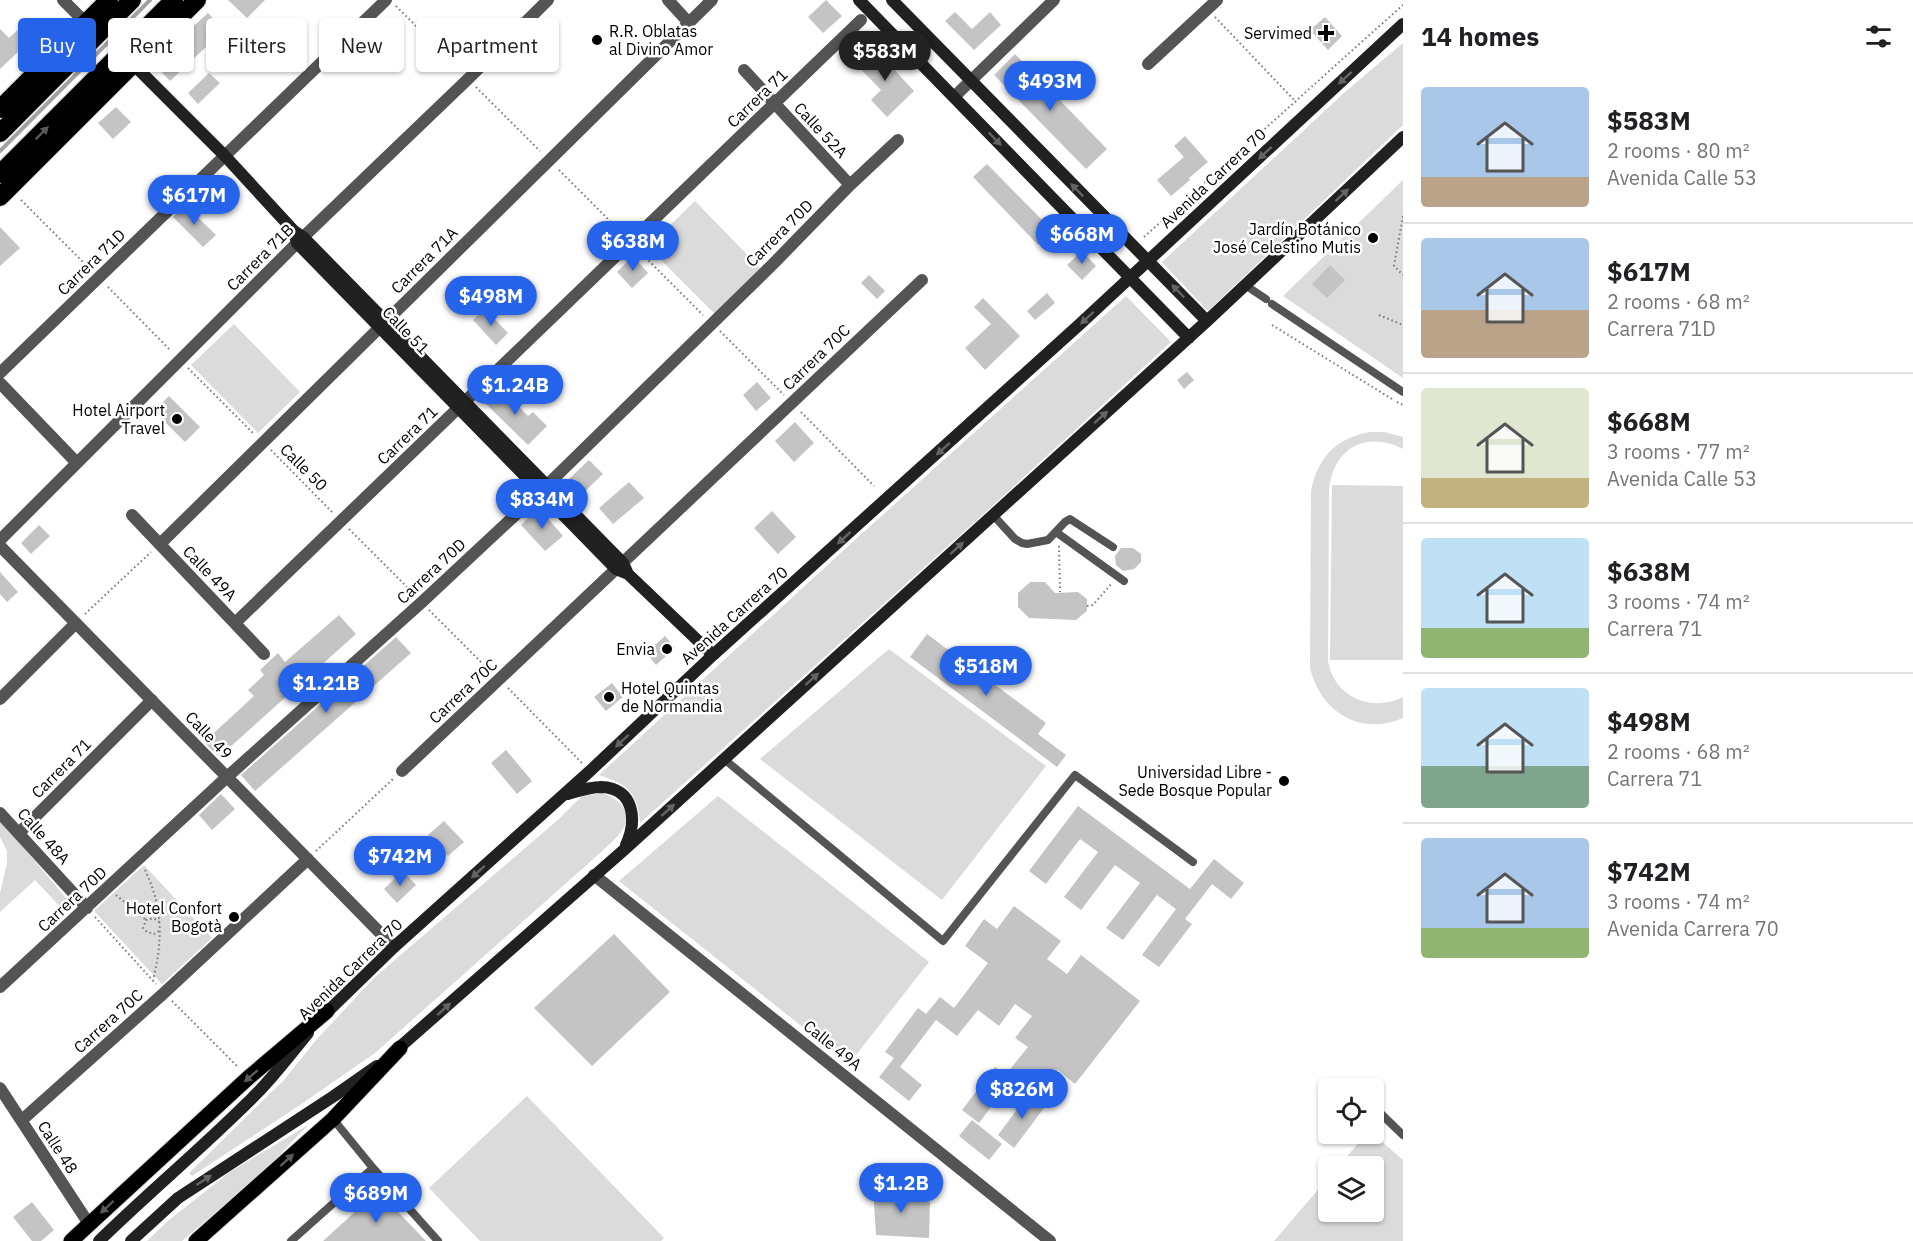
<!DOCTYPE html>
<html lang="en">
<head>
<meta charset="utf-8">
<style>
  :root { --surface:#fff; --page:#f6f6f6; --text:#202124; --muted:#757577; --line:#e0e0e0; --accent:#2563eb }
  body { margin:0; font-family:"IBM Plex Sans",sans-serif; background:var(--page); color:var(--text); height:100vh; display:flex; flex-direction:column; font-size:22px; white-space:nowrap }
  * { box-sizing:border-box; margin:0 }
  p { font-size:20px; color:var(--muted) }
  .icon { flex:none; width:33px; height:33px; fill:none; stroke:currentColor; stroke-width:2; stroke-linecap:round; stroke-linejoin:round }
  .map { position:relative; flex:1; overflow:hidden }
  .panel { display:flex; flex-direction:column; background:var(--surface); width:510px }
  .panel>* { flex:none }
  .hud { position:absolute; left:18px; top:18px; width:570px; height:54px; display:flex; gap:12px }
  .controls { position:absolute; left:1318px; top:1078px; display:grid; gap:12px }
  .controls a { display:grid; place-items:center; width:66px; height:66px; border-radius:6px; background:var(--surface); box-shadow:0 2px 4px #0004; font-size:30px }
  .price { position:absolute; translate:-50% -51px; padding:0 14px; border-radius:21px; background:var(--accent); color:#fff; font-size:20px; line-height:39px; filter:drop-shadow(0 2px 3px #0008) }
  .price::after { content:''; position:absolute; left:50%; top:36px; width:18px; height:14px; margin-left:-9px; background:inherit; clip-path:polygon(0 0,100% 0,50% 100%) }
  .price.current { background:#222; color:#fff }
  ul { padding:0; list-style:none }
  li { display:flex; align-items:center; gap:18px; height:150px; padding:0 18px }
  li+li { border-top:2px solid var(--line) }
  li span { display:grid; place-items:center; flex:none; width:168px; height:120px; border-radius:6px; color:#555 }
  li>.icon { margin-inline-start:auto }
  span .icon { width:72px; height:72px; fill:#fffc; stroke-width:1 }
  li b { font-size:26px }
  h2 { display:flex; justify-content:space-between; align-items:center; height:72px; padding:0 18px; font-size:26px }
  .pill { padding:0 21px; border-radius:6px; background:var(--surface); box-shadow:0 2px 4px #0004; font-size:21px; line-height:54px }
  .pill.current { background:var(--accent); color:#fff }
  main { display:flex; flex:1; min-height:0 }
  .map>svg:first-child { display:block }
  .green { fill:#dbdbdb }
  .lines { fill:none; stroke-linecap:round; stroke-linejoin:round }
  .stream { stroke:#a2a2a2; stroke-width:4 }
  .building { fill:#c4c4c4 }
  .primary-casing { stroke:#dbdbdb; stroke-width:17 }
  .highway-casing { stroke:#dbdbdb; stroke-width:20 }
  .path { stroke:#767676; stroke-width:2; stroke-dasharray:1.5 3; stroke-linecap:butt }
  .lane { stroke:#545454; stroke-width:8 }
  .street { stroke:#545454; stroke-width:12 }
  .secondary { stroke:#212121; stroke-width:12 }
  .primary { stroke:#000; stroke-width:15 }
  .highway { stroke:#000; stroke-width:18 }
  .oneway { fill:#646464 }
  .oneway2 { fill:#595959 }
  .poi-dot { fill:#000; stroke:#fff; stroke-width:2 }
  .labels { text-anchor:middle; stroke-width:5; stroke-linejoin:round; paint-order:stroke }
  .poi-label { font-size:16px; fill:#000; stroke:#fff; text-anchor:end }
  .street-label { font-size:16px; fill:#000; stroke:#fff }
</style>
</head>
<body>
<main>
<div class="map">
<svg width="1403" height="1241" viewBox="0 0 1403 1241">
  <rect width="100%" height="100%" fill="#fff"/>
  <path class="green" d="M1403,43V125L1208,311L1162,262L1345,92Z
    M1403,180V378L1283,296Z
    M695,201L763,271L717,316L648,247Z
    M1126,296L1171,342L988,510L640,823C638,793 628,784 599,775L846,548Z
    M234,324L300,392L258,433L191,365Z
    M1369,432H1384L1403,437V449C1365,430 1333,449 1329,490L1328,661C1334,697 1371,713 1403,697V718C1360,737 1320,711 1310,668L1311,491C1318,457 1335,439 1369,432Z
    M1332,485L1403,486V660H1330Z
    M889,649L1046,766L942,900L760,759Z
    M602,793C620,799 635,812 621,832C615,840 607,846 600,853L375,1053L300,1105L192,1176L189,1173L283,1081L317,1039L375,977L560,818L582,796Z
    M718,796L929,962L849,1064L619,881Z
    M0,819L70,903L64,911L35,880L0,912V893L7,863V851L0,837Z
    M144,865L212,938L162,984L94,911Z
    M527,1096L664,1238L661,1241H480L429,1188Z
    M308,1125L267,1168L182,1241H147L169,1220L230,1172Z
    M1366,1134H1373L1403,1160V1241H1274L1329,1177V1212H1374V1167H1338Z"/>
  <g class="lines">
    <path class="stream" d="M0,151L150,0"/>
  </g>
  <path class="building" d="M228,0H265L247,18Z
    M826,0L842,16L823,33L808,17Z
    M955,12L972,29L990,12L1001,25L974,50L945,21Z
    M208,13L224,30L170,81L153,63Z
    M1325,17L1342,36L1328,50L1310,30Z
    M26,22L38,33L0,69V29L9,38Z
    M870,48L891,66L914,91L887,117L871,100L881,90L855,63Z
    M1015,54L1107,149L1086,169L994,75Z
    M209,73L220,83L198,104L188,93Z
    M116,107L131,122L113,139L98,123Z
    M1185,136L1208,162L1189,178L1190,180L1171,196L1157,180L1184,157L1174,146Z
    M987,164L1053,231L1038,245L973,177Z
    M185,205L216,235L203,247L173,217Z
    M0,227L20,248L0,266Z
    M1082,251L1096,266L1082,280L1067,265Z
    M633,256L648,273L632,288L617,272Z
    M1330,265L1345,280L1327,298L1312,284Z
    M869,275L885,291L877,299L861,283Z
    M1047,293L1055,303L1035,320L1027,311Z
    M983,298L1020,336L985,370L965,348L991,324L974,307Z
    M485,309L508,333L496,345L473,320Z
    M1187,372L1194,380L1184,389L1177,380Z
    M757,382L771,398L756,411L743,395Z
    M499,387L528,416L533,412L547,426L528,445L484,402Z
    M169,396L200,427L185,442L154,411Z
    M795,422L814,443L794,462L775,441Z
    M589,460L603,474L583,493L569,479Z
    M629,482L644,498L613,524L599,508Z
    M539,508L563,536L545,551L521,525Z
    M772,511L796,537L778,554L754,528Z
    M39,525L50,536L31,554L21,543Z
    M1121,548H1133L1141,554V562L1134,569L1123,571L1116,565L1115,556Z
    M0,572L18,592L7,602L0,594Z
    M1030,582H1045L1055,593L1078,592L1087,599V611L1076,620L1029,618L1018,607V593Z
    M339,615L356,634L219,757L204,742L254,696L248,690L264,675L260,670L278,653L285,662Z
    M927,634L1046,723L1038,734L1066,755L1057,767L910,657Z
    M665,636L675,648L656,665L646,653Z
    M396,637L411,653L255,791L241,775Z
    M612,683L623,697L606,711L594,697Z
    M506,750L532,781L517,794L491,763Z
    M221,794L235,809L212,830L199,815Z
    M1078,806L1190,889L1214,859L1244,883L1231,899L1212,884L1185,919L1192,924L1159,967L1142,955L1176,909L1157,895L1123,940L1106,928L1140,883L1115,865L1081,910L1064,897L1098,852L1080,839L1046,884L1029,871Z
    M444,821L464,842L448,856L428,835Z
    M403,871L416,885L397,903L384,889Z
    M1014,906L1061,941L1047,959L1067,974L1081,955L1140,1001L1075,1084L1058,1070L1037,1096L1007,1073L1028,1047L1015,1038L1032,1016L1015,1004L999,1026L978,1010L957,1036L936,1020L900,1067L922,1085L909,1101L879,1077L894,1058L885,1052L918,1008L926,1014L940,997L954,1008L988,963L965,946L984,919L997,929Z
    M614,934L670,992L592,1066L534,1008Z
    M995,1067L1012,1079L979,1123L962,1110Z
    M1030,1092L1047,1104L1014,1148L998,1135Z
    M972,1120L1002,1144L989,1160L959,1136Z
    M873,1187L901,1190L930,1202L929,1238L876,1235Z
    M378,1191L426,1241H323Z
    M32,1202L54,1230L41,1241H32L13,1217Z"/>
  <g class="lines">
    <defs>
      <path id="primary" d="M71,1241L248,1078L327,1011
        M196,1241L333,1119L400,1048"/>
      <path id="highway" d="M0,109L109,0
        M0,133L132,0
        M0,174L174,0
        M0,197L197,0"/>
    </defs>
    <use href="#primary" class="primary-casing"/>
    <use href="#highway" class="highway-casing"/>
    <path class="path" d="M396,6L460,70
      M1215,17L1296,102
      M476,87L540,151
      M559,170L623,234
      M21,200L91,270
      M1403,216L1394,266L1403,275
      M1144,237L1403,5
      M639,251L703,315
      M108,287L171,351
      M1379,315L1403,325
      M1272,325L1392,399
      M720,331L784,395
      M188,368L254,434
      M1397,402L1403,405
      M801,412L874,486
      M271,450L332,512
      M349,529L413,593
      M1059,546L1060,592
      M1087,606L1093,605L1112,583
      M429,610L491,672
      M85,614L151,552
      M508,688L582,763
      M316,851L393,779
      M145,870C163,908 163,940 153,980
      M116,895L146,920
      M95,917L156,984
      M159,931L154,934L147,932L143,928L146,920C152,918 155,918 159,922
      M172,1001L238,1067"/>
    <path class="lane" d="M1245,285L1266,299
      M1272,304L1403,392
      M993,515L1015,539L1022,543L1027,544L1048,540L1065,522L1070,519L1113,547
      M1056,532L1124,581
      M724,759L943,941L1075,775L1193,862
      M1374,1107L1403,1135
      M333,1119L373,1168L438,1241
      M291,1241L373,1168"/>
    <path class="street" d="M63,0L86,23
      M668,0L689,23
      M1148,64L1217,0
      M744,70L850,185
      M954,97L1054,0
      M0,373L386,0
      M0,383L77,463
      M132,515L264,654
      M0,540L297,243L468,79L548,0
      M160,544L712,0
      M0,546L394,947
      M235,623L861,20
      M0,699L76,623
      M402,771L922,280
      M0,813L87,908
      M19,833L152,700
      M594,875L1050,1241
      M0,987L227,777L422,602L541,491L773,264L850,185L898,140
      M0,1088L89,1224
      M22,1120L164,993L308,859"/>
    <path class="secondary" d="M859,0L1189,338
      M892,0L1207,321
      M133,64L225,156L294,231L303,237L623,563L628,574
      M294,231L297,243L616,569L628,574L713,655
      M568,794C578,791 590,787 601,787C635,788 637,821 626,845
      M322,1017L394,947L590,771L713,655L1080,324L1403,24
      M393,1053L625,849L1207,321L1403,137
      M99,1241C145,1196 195,1154 241,1109C266,1086 287,1059 308,1033
      M131,1241L178,1198L334,1096L377,1066"/>
    <use href="#primary" class="primary"/>
    <use href="#highway" class="highway"/>
  </g>
  <defs><path id="oneway-solid" d="M-6-.8H1V-3.2L6.5 0L1 3.2V.8H-6Z" transform="scale(1.5)"/></defs>
  <g class="oneway">
    <use href="#oneway-solid" transform="translate(1345 78) rotate(137)"/>
    <use href="#oneway-solid" transform="translate(995 139) rotate(46)"/>
    <use href="#oneway-solid" transform="translate(1265 153) rotate(137)"/>
    <use href="#oneway-solid" transform="translate(1077 190) rotate(-134)"/>
    <use href="#oneway-solid" transform="translate(1342 195) rotate(-43)"/>
    <use href="#oneway-solid" transform="translate(1178 291) rotate(-134)"/>
    <use href="#oneway-solid" transform="translate(1087 318) rotate(137)"/>
    <use href="#oneway-solid" transform="translate(1101 417) rotate(-42)"/>
    <use href="#oneway-solid" transform="translate(943 449) rotate(138)"/>
    <use href="#oneway-solid" transform="translate(844 538) rotate(138)"/>
    <use href="#oneway-solid" transform="translate(957 548) rotate(-42)"/>
    <use href="#oneway-solid" transform="translate(812 679) rotate(-42)"/>
    <use href="#oneway-solid" transform="translate(622 741) rotate(137)"/>
    <use href="#oneway-solid" transform="translate(668 810) rotate(-42)"/>
    <use href="#oneway-solid" transform="translate(478 872) rotate(138)"/>
    <use href="#oneway-solid" transform="translate(444 1009) rotate(-42)"/>
    <use href="#oneway-solid" transform="translate(204 1180) rotate(-33)"/>
  </g>
  <g class="oneway2">
    <use href="#oneway-solid" transform="translate(42 133) rotate(-45)"/>
    <use href="#oneway-solid" transform="translate(251 1076) rotate(139)"/>
    <use href="#oneway-solid" transform="translate(287 1160) rotate(-42)"/>
    <use href="#oneway-solid" transform="translate(107 1207) rotate(137)"/>
  </g>
  <g class="poi-dot">
    <path d="M1323 24h6v6h6v6h-6v6h-6v-6h-6v-6h6z"/>
    <circle cx="597" cy="40" r="6"/>
    <circle cx="1373" cy="238" r="6"/>
    <circle cx="177" cy="419" r="6"/>
    <circle cx="667" cy="649" r="6"/>
    <circle cx="609" cy="697" r="6"/>
    <circle cx="1284" cy="781" r="6"/>
    <circle cx="234" cy="917" r="6"/>
  </g>
  <g class="labels">
    <g class="poi-label">
      <text x="609" y="37" text-anchor="start">R.R. Oblatas<tspan x="609" dy="18">al Divino Amor</tspan></text>
      <text x="1312" y="39">Servimed</text>
      <text x="1361" y="235">Jardín Botánico<tspan x="1361" dy="18">José Celestino Mutis</tspan></text>
      <text x="165" y="416">Hotel Airport<tspan x="165" dy="18">Travel</tspan></text>
      <text x="655" y="655">Envia</text>
      <text x="621" y="694" text-anchor="start">Hotel Quintas<tspan x="621" dy="18">de Normandia</tspan></text>
      <text x="1272" y="778">Universidad Libre -<tspan x="1272" dy="18">Sede Bosque Popular</tspan></text>
      <text x="222" y="914">Hotel Confort<tspan x="222" dy="18">Bogotà</tspan></text>
    </g>
    <g class="street-label">
      <text transform="translate(757 98) rotate(-44)" y="6">Carrera 71</text>
      <text transform="translate(821 130) rotate(47)" y="6">Calle 52A</text>
      <text transform="translate(1213 178) rotate(-43)" y="6">Avenida Carrera 70</text>
      <text transform="translate(779 233) rotate(-45)" y="6">Carrera 70D</text>
      <text transform="translate(260 257) rotate(-45)" y="6">Carrera 71B</text>
      <text transform="translate(424 260) rotate(-45)" y="6">Carrera 71A</text>
      <text transform="translate(91 262) rotate(-44)" y="6">Carrera 71D</text>
      <text transform="translate(406 330) rotate(46)" y="6">Calle 51</text>
      <text transform="translate(816 357) rotate(-44)" y="6">Carrera 70C</text>
      <text transform="translate(407 435) rotate(-44)" y="6">Carrera 71</text>
      <text transform="translate(304 467) rotate(45)" y="6">Calle 50</text>
      <text transform="translate(431 571) rotate(-43)" y="6">Carrera 70D</text>
      <text transform="translate(210 573) rotate(46)" y="6">Calle 49A</text>
      <text transform="translate(734 615) rotate(-42)" y="6">Avenida Carrera 70</text>
      <text transform="translate(463 691) rotate(-43)" y="6">Carrera 70C</text>
      <text transform="translate(209 735) rotate(46)" y="6">Calle 49</text>
      <text transform="translate(61 768) rotate(-45)" y="6">Carrera 71</text>
      <text transform="translate(44 836) rotate(48)" y="6">Calle 48A</text>
      <text transform="translate(72 899) rotate(-43)" y="6">Carrera 70D</text>
      <text transform="translate(350 969) rotate(-44)" y="6">Avenida Carrera 70</text>
      <text transform="translate(108 1021) rotate(-42)" y="6">Carrera 70C</text>
      <text transform="translate(833 1045) rotate(39)" y="6">Calle 49A</text>
      <text transform="translate(58 1147) rotate(57)" y="6">Calle 48</text>
    </g>
  </g>
</svg>
<div class="controls">
<a><svg class="icon" aria-label="locate" viewBox="0 0 24 24"><circle cx="12" cy="12" r="6"/><path d="M12 2v4M12 18v4M2 12h4M18 12h4"/></svg></a>
<a><svg class="icon" aria-label="layers" viewBox="0 0 24 24"><path d="M12 4l9 5-9 5-9-5zM3 14l9 5 9-5"/></svg></a>
</div>
<b class="price current" style="left:885px;top:82px">$583M</b>
<b class="price" style="left:1050px;top:112px">$493M</b>
<b class="price" style="left:194px;top:226px">$617M</b>
<b class="price" style="left:1082px;top:265px">$668M</b>
<b class="price" style="left:633px;top:272px">$638M</b>
<b class="price" style="left:491px;top:327px">$498M</b>
<b class="price" style="left:515px;top:416px">$1.24B</b>
<b class="price" style="left:542px;top:530px">$834M</b>
<b class="price" style="left:986px;top:697px">$518M</b>
<b class="price" style="left:326px;top:714px">$1.21B</b>
<b class="price" style="left:400px;top:887px">$742M</b>
<b class="price" style="left:1022px;top:1120px">$826M</b>
<b class="price" style="left:901px;top:1214px">$1.2B</b>
<b class="price" style="left:376px;top:1224px">$689M</b>
<div class="hud">
<a class="pill current">Buy</a>
<a class="pill">Rent</a>
<a class="pill">Filters</a>
<a class="pill">New</a>
<a class="pill">Apartment</a>
</div>
</div>
<section class="panel">
<h2>14 homes<svg class="icon" aria-label="filters" viewBox="0 0 24 24"><path d="M4 7h16M4 17h16"/><circle cx="9" cy="7" r="2"/><circle cx="15" cy="17" r="2"/></svg></h2>
<ul>
<li><span style="background:linear-gradient(#a9c7e8 75%,#b9a48a 0)"><svg class="icon" aria-label="home" viewBox="0 0 24 24"><path d="M3 11l9-7 9 7M6 9v11h12V9"/></svg></span><div><b>$583M</b><p>2 rooms · 80 m²</p><p>Avenida Calle 53</p></div></li>
<li><span style="background:linear-gradient(#a9c7e8 60%,#b9a48a 0)"><svg class="icon" aria-label="home" viewBox="0 0 24 24"><path d="M3 11l9-7 9 7M6 9v11h12V9"/></svg></span><div><b>$617M</b><p>2 rooms · 68 m²</p><p>Carrera 71D</p></div></li>
<li><span style="background:linear-gradient(#dfe7d0 75%,#c2b280 0)"><svg class="icon" aria-label="home" viewBox="0 0 24 24"><path d="M3 11l9-7 9 7M6 9v11h12V9"/></svg></span><div><b>$668M</b><p>3 rooms · 77 m²</p><p>Avenida Calle 53</p></div></li>
<li><span style="background:linear-gradient(#bfe0f5 75%,#8fb573 0)"><svg class="icon" aria-label="home" viewBox="0 0 24 24"><path d="M3 11l9-7 9 7M6 9v11h12V9"/></svg></span><div><b>$638M</b><p>3 rooms · 74 m²</p><p>Carrera 71</p></div></li>
<li><span style="background:linear-gradient(#bfe0f5 65%,#7fa58c 0)"><svg class="icon" aria-label="home" viewBox="0 0 24 24"><path d="M3 11l9-7 9 7M6 9v11h12V9"/></svg></span><div><b>$498M</b><p>2 rooms · 68 m²</p><p>Carrera 71</p></div></li>
<li><span style="background:linear-gradient(#a9c7e8 75%,#8fb573 0)"><svg class="icon" aria-label="home" viewBox="0 0 24 24"><path d="M3 11l9-7 9 7M6 9v11h12V9"/></svg></span><div><b>$742M</b><p>3 rooms · 74 m²</p><p>Avenida Carrera 70</p></div></li>
</ul>
</section>
</main>
</body>
</html>
